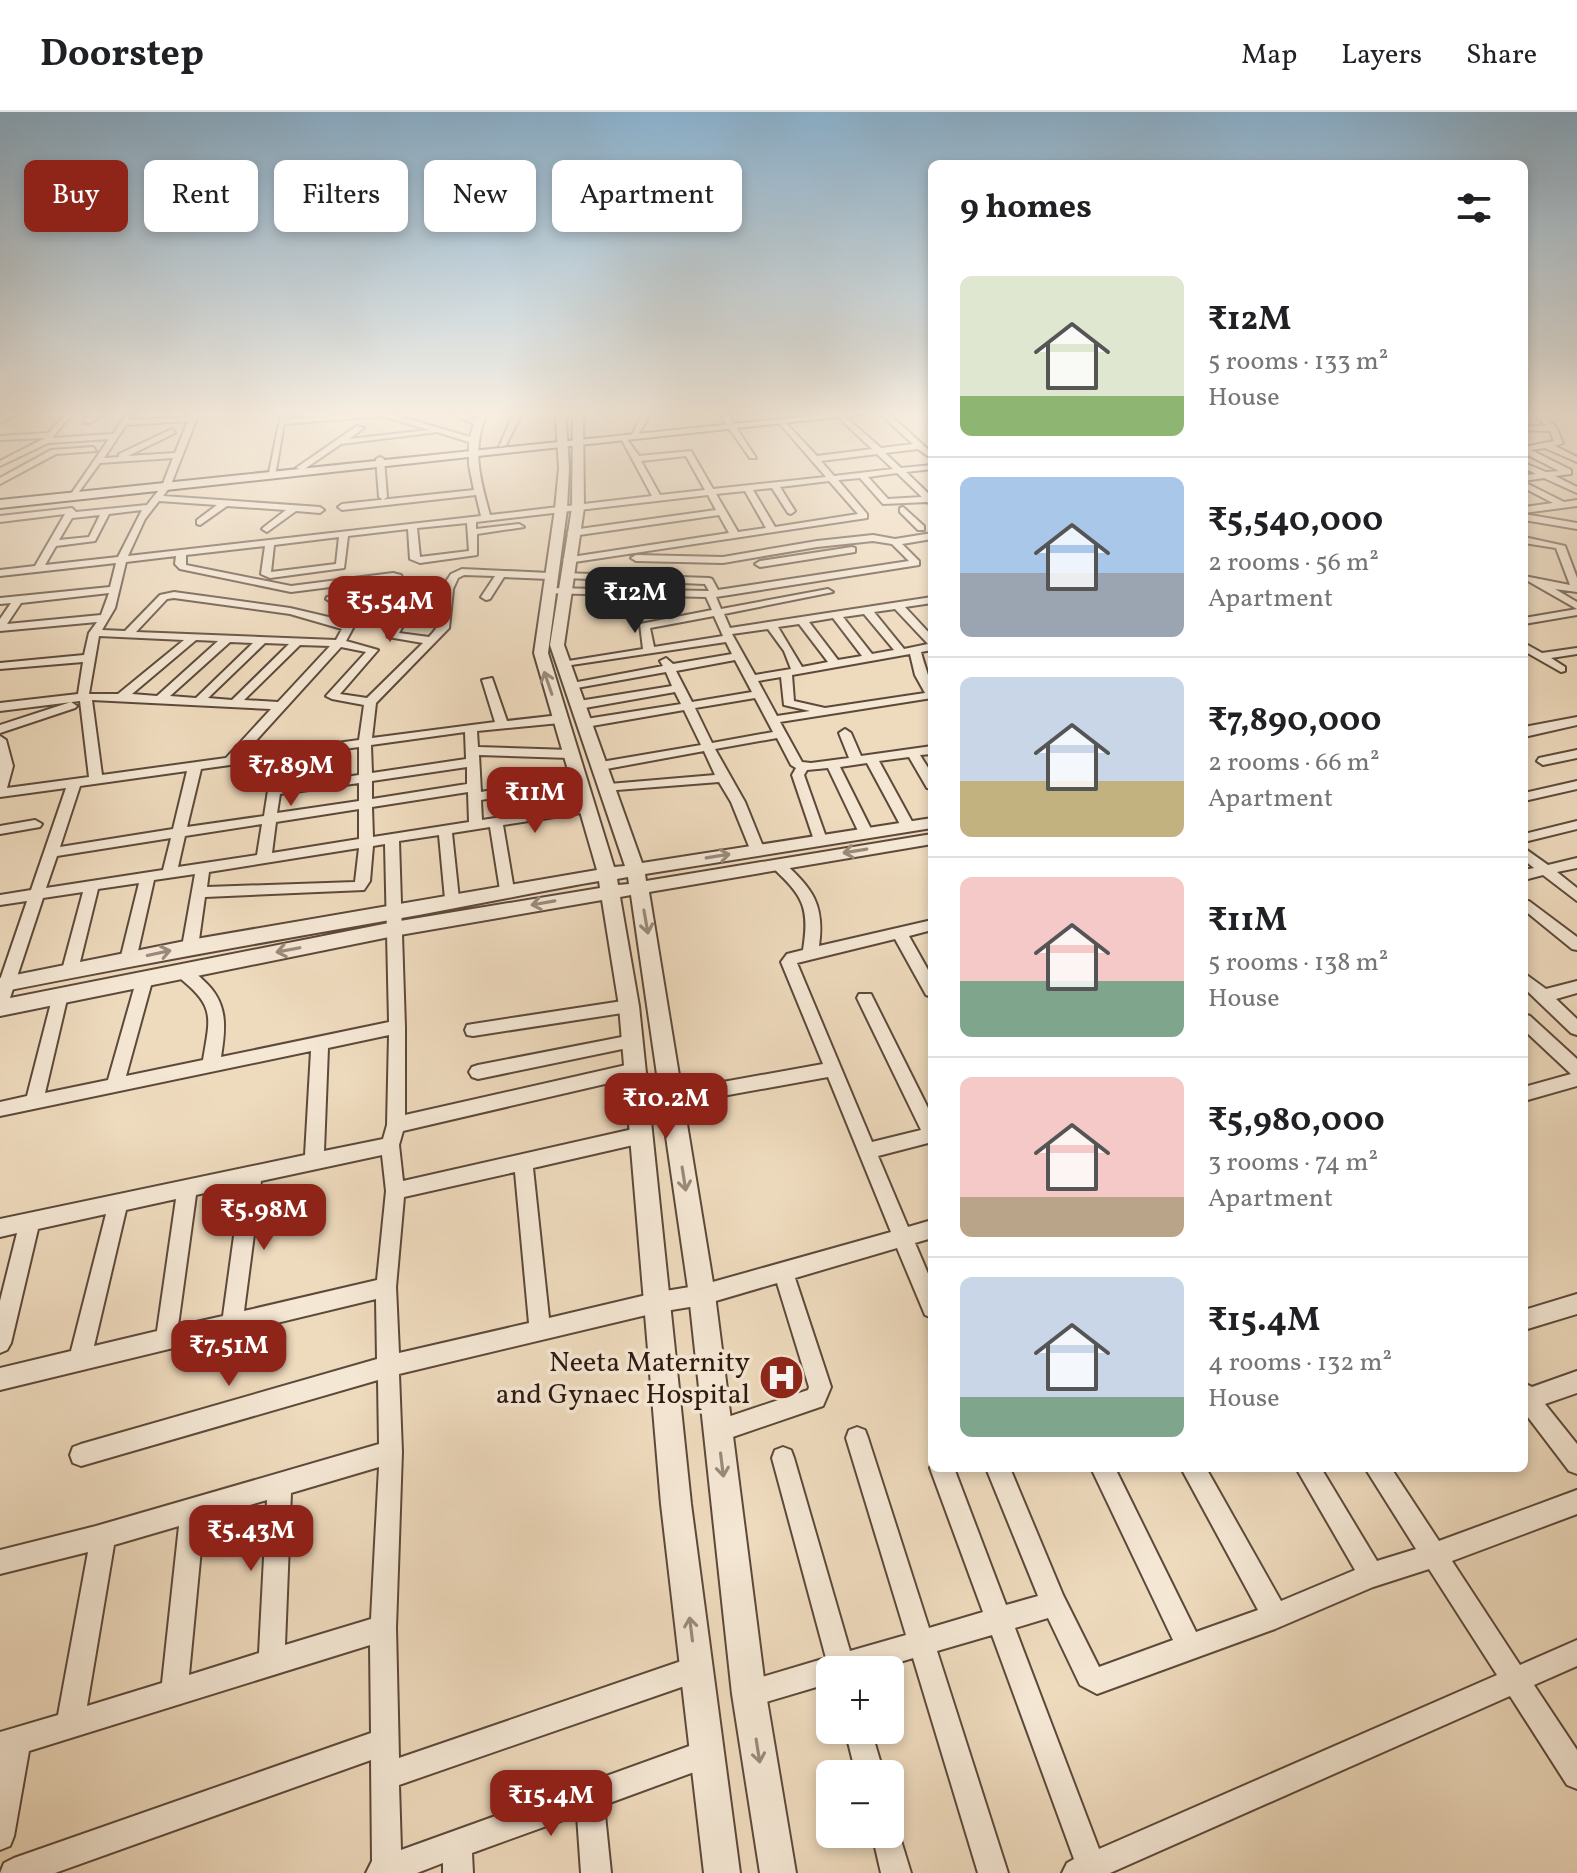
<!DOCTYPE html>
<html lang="en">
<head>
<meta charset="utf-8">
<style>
  :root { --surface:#fff; --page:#f6f6f6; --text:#202124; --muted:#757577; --line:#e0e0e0; --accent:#8f2418 }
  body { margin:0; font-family:Vollkorn,serif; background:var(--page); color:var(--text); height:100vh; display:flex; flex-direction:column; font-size:30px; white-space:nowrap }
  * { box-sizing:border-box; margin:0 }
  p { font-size:26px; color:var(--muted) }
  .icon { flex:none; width:44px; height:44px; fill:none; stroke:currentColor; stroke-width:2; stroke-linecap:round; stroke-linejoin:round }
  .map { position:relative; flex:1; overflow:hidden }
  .sheet { position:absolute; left:928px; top:48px; width:600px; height:1312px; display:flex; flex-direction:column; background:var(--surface); border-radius:12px; box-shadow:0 4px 12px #0003 }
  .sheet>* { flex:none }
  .banner { position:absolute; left:24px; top:48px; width:760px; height:72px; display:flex; gap:16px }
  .buttons { position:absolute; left:816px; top:1544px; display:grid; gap:16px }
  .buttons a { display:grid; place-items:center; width:88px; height:88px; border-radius:12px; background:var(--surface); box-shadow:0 4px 12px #0003; font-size:40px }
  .price { position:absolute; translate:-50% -68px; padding:0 18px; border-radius:16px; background:var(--accent); color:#fff; font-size:26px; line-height:52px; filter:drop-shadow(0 2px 4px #0008) }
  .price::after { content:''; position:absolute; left:50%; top:48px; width:24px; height:18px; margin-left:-12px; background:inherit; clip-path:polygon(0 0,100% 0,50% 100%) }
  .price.selected { background:#222; color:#fff }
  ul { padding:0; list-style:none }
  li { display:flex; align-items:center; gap:24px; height:200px; padding:0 32px }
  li+li { border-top:2px solid var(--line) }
  li span { display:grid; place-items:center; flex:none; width:224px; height:160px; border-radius:12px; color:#555 }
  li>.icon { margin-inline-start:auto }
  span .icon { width:96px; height:96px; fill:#fffc; stroke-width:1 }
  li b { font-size:34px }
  h2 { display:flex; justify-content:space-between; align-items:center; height:96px; padding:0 32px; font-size:34px }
  .pill { padding:0 28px; border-radius:12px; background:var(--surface); box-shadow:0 4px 12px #0003; font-size:28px; line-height:72px }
  .pill.selected { background:var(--accent); color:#fff }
  header { display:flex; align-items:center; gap:48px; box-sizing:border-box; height:112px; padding:0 40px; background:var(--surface); border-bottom:2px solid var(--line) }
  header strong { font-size:38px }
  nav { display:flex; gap:44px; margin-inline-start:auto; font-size:28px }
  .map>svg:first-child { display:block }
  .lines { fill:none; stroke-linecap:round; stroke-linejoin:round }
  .minor-casing { stroke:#5d493a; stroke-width:4 }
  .tertiary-casing { stroke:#5d493a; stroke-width:4 }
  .secondary-casing { stroke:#2d190f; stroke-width:4 }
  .minor { fill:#f4e7d4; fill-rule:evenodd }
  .tertiary { fill:#f4e7d4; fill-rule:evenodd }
  .secondary { fill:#f4e7d4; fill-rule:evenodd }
  .oneway { stroke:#9a8a7b }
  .labels { text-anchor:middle; stroke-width:7; stroke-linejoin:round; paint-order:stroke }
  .near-poi-label { font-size:28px; fill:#2d190f; stroke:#f4e7d4; text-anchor:end }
</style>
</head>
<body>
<header>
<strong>Doorstep</strong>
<nav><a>Map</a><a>Layers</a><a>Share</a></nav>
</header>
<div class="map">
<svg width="1577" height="1761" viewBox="0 0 1577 1761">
  <rect width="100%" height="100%" fill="#eedabd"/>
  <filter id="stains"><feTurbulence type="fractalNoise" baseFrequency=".0025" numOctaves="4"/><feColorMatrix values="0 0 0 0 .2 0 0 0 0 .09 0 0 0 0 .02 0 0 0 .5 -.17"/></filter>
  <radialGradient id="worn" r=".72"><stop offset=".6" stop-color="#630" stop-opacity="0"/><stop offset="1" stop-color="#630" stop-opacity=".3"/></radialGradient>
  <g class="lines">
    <defs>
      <path id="minor" d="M10,301H20L0,311V306Z
        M67,301H76L67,308L52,326L113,322L127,301H135L130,308L190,305L191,301H199L170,375L163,384L320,395L324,398L320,401L296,399L267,420L262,417L264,415L286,398L227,394L200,413L197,412V408L217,393L159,389L145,407L128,444L481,404L476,383L342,398L338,395L342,392L474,378L469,353V330L437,320L341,332L303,358L296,356L357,314L364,316L349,327L429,318L382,304L284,312L275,364L268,366L281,301H285V307L387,301L470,325L474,312L450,301H461L476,308L479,301H487C471,337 480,367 490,403L652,384L622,328L626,326L639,344L691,339L713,377L826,365L780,312L783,308L817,344L872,337L839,306L842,302L881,336L913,332L879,301H888L932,341V347L918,337L885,341L901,356L932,353V357L906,360L932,385V393L927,390L883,392L860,366L838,368L867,402V406L568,451L563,448L565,446L729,421L719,403L572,424L567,421L572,418L716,398L708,383L476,410V417L519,412L524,415L477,422V443L420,451L410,447L408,417L348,424L344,456L270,466L261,462L265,434L186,443V453L291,474L393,461L401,463L407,476L445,471L451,462L462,457L549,461L554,464L549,467L504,465L490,487L486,488L481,485L495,464L464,463L458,466L453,477L449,516L376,591L372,626L495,610L482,568L492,566L507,609L560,603L566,607L560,611L477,619L478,635L570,638L576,642L570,646L479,643L481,680L578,663L584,667L578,671L481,688L482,708L587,692L594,696L587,700L503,713L514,778L507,783L500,778L490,715L452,721L459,787L452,792L445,787L439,723L399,729L405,915V1003L635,951L641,953L644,958L641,963L635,965L403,1019L399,1033L403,1069L642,1015L648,1018L651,1023L648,1028L642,1031L533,1056L549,1206L659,1180L702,1173L891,1120L828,965L673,993L667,991L664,986L667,981L673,979L823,952L781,850L787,842L803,838C810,795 803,784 772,755L770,752L772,749H782C812,776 825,792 819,834L932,808V818L909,824L932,865V885L926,883L895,827L797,851L872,1030L921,1018L857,886L859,882H871L932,1004V1030L878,1044L908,1115L932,1108V1126L915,1131L932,1171V1206L925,1203L897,1136L795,1166L831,1275L823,1294L718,1330L710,1327L707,1319L710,1311L808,1278L809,1275L777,1171L702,1193L659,1200L399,1262L402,1340L396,1516L399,1646L696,1544L705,1548L709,1557L705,1566L696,1570L399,1673L401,1738L706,1628L716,1632L720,1642L716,1652L604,1693L611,1761H581L577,1703L472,1741L473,1761H443V1751L417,1761H366L372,1749L371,1648L55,1761H0L4,1751L14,1746L371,1621L370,1533L29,1639L14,1724L10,1734L0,1738V1620L58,1603L88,1440L0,1462V1438L96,1414L379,1332L378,1268L81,1354L73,1351L70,1343L73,1335L81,1332L377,1247L376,1187L0,1278V1256L71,1239L106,1102L38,1117L11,1231L7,1238L0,1241V1189L17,1121L0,1125V1107L305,1043L311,939L0,1004V990L27,984L54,879L60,877L68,883L45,981L108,968L137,866L145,860L153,866L126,964L203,948C211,902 215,894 176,863L174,859L176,855L182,853C190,856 197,862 203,868C228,890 226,914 221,945L389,910L385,732L373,734L370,769L364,778L205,785L198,835L190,840L182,835L195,762L154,768L136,848L128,854L120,848L139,771L98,777L78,858L70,864L62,858L83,780L43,786L8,892L6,896L0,898V868L27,789L0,793V783L31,778L66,676L0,685V624L6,628L13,654L7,676L89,665L80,589L0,599V591L78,582L83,550L0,557V551L84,543L89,521L97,510L0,519V507L11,491L0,492V486L110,475L116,451L0,464V458L35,454L65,402L0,410V404L72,396L76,400L147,393L162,374L173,346L100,351L73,388L69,385L109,327L48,331L0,354V349L45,326L0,328V324L48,321ZM188,309L175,341L128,344L175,321L172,317L119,342V345L104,346L126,313ZM877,342L893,357L834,364L821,349ZM686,344L705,378L660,383L641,349ZM897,361L922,385L888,387L868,365ZM829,369L858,402L775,415L753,378L772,376L788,401L791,402L795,399L780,375ZM745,379L766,416L738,420L716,382ZM142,398L118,445L45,453L56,434L95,429L109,402ZM100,403L89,425L59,428L72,406ZM467,411L469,439L420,445L417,416ZM339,425L336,452L271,460L274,433ZM176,444L175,452L180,457L291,480L393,467L397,477L327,485L326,487L331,490L443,477C441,499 445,509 429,525L399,521L407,507L398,505L387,523L388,525L423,531L367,586L340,582L378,538L346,529L353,516L352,514L337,507L290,496L174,480L160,483L125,519L102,518L115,496L126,450ZM109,481L101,503L7,512L21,491ZM174,486L290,502L342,517L336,528L136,520L167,487ZM99,524L184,528L118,582H89ZM196,528L218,529L157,584L132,582ZM230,530L253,531L196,586L170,584ZM265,531L289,532L232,588L208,586ZM300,533L330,534L278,590L244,588ZM341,535L366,540L326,584L332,587L364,593L359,628L242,644ZM92,588L271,597L226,646L102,663ZM465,620L466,647L372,661L371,633ZM359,635V663L281,674L286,645ZM273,647L264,704L187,715L201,657ZM467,655V672L372,687V669ZM187,659L173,717L60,735L80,674ZM359,671V689L277,701L280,682ZM468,680L469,710L373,725L372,695ZM359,697V727L272,741L276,710ZM262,712L257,743L178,755L185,724ZM171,726L163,758L46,776L57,744ZM359,736L355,770L207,775L209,760ZM389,923L387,1013L383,1027L324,1039L328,936ZM382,1043L386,1079L377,1168L244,1199L261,1069ZM515,1060L529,1211L399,1241L396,1175L404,1085ZM241,1073L223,1204L178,1214L196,1083ZM176,1087L157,1219L94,1234L126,1098ZM379,1355L371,1507L285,1533L291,1381ZM267,1388L259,1541L189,1563L204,1406ZM179,1414L162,1571L87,1594L114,1433Z
        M96,301H105L91,311H85V307Z
        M514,301H522L506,333L499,335Z
        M643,301H651L638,323H632Z
        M723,301H731L730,306L756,346H750L722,306Z
        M1532,301H1540L1556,315L1563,331L1555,334L1577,345V350L1545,336L1531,338L1571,358V362L1555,364L1577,375V381L1544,366L1524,369V363L1536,362L1524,356V351L1546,360L1559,359L1524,341V335L1554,329L1550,319L1524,318V314H1546Z
        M93,335L96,339L56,342L0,372V366L51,338Z
        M380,345L384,347L387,385L383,388L379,385L376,347Z
        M1524,370L1564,390L1577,388V394L1524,401V395L1553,391L1524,376Z
        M903,395L924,414V418H918L900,400V396Z
        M1524,402L1577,411V417L1524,408Z
        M932,421V427L902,432L919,449V453L716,485L721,497L828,477L833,480L724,502L730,516L932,485V491L905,495L932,524V538L921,540C925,556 932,570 932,586L780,610L802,650L811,651L849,646L839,621L845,617L851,621L861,644L932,634V642L920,643L932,662V677L927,676L909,645L879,649L915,715L913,718H903L867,651L840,655L873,721L866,725L859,721L828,656L807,658L804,663L827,728L825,731H815L792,663L796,656L791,653L777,626L715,637L745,690L764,737L762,740H752L750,737L731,690L719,670L604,679V673L609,672L715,663L704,639L601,658L595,654L601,650L701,633L684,598L586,615L580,611L586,607L681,592L675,580L579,597L573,593L579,589L672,574L666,560L571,577L567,576V572L663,554L660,549L666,546L673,552L732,542L726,530L558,555V551L562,550L643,537L640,512L712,498L706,485L544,481V477L548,476L709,479L705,472L566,466L563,465V461L709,466L712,467L718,478L909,449L892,432L873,429L817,435L723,451L636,449L631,446L636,443L723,445L817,429L873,423L895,427ZM895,497L928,532L904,537L874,500ZM864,502L894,538L872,542L843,505ZM714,504L723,524L654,535L650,516ZM833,506L862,544L838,548L809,510ZM799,512L828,550L802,555L778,515ZM768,517L784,539L791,557L755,563L732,522ZM910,542L915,563L925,581L825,596L794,589L792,563ZM735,548L752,580L692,590L676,559ZM781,565L784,593L810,599L777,604L758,569ZM755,586L773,620L712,631L695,596Z
        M1524,425L1565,434L1577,466V480L1555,477L1577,490V503L1524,512V506L1577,497L1528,469L1524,470V464L1570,473L1556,436L1524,431Z
        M852,435L855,436V440L760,455L755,452L760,449Z
        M1524,531L1542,541L1577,536V542L1551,546L1565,555V559L1561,560L1524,539Z
        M71,590L77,594L75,596L0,621V613Z
        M1577,638V646L1543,653L1537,649L1539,646Z
        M1577,669V677L1524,689V681Z
        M35,708L42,712L40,715L0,722V714Z
        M1577,709V717L1524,730V722Z
        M1524,736L1548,753L1577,746V756L1557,760L1577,776V789L1543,763L1524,768V758L1534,756L1524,748Z
        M1529,789L1577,825V838L1572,837L1524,798V790Z
        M1524,861L1546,877L1577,869V881L1556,887L1577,907V923L1571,921L1524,876Z
        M629,888L635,890L637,894L635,898L629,900L473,924L467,923L465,918L467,913L473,912Z
        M1524,902L1530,904L1577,947V974L1524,989V975L1571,962L1524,918Z
        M632,923L638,924L640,929L638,934L632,935L478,967L472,965L469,960L472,955L478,953Z
        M1577,1182V1202L1524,1218V1198Z
        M1577,1259V1281L1545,1292L1577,1332V1362L1569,1359L1524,1300V1271L1532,1275Z
        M857,1315L865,1318L868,1326L929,1516L983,1500L930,1356L932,1352V1356H954L1006,1493L1038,1484L986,1356H1010L1063,1483L1099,1555L1173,1528L1091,1356H1115L1196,1520L1258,1498L1181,1356H1206L1281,1489L1355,1458L1296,1356H1321L1377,1449L1416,1437L1365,1356H1391L1439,1429L1577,1378V1402L1452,1449L1520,1553L1577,1528V1554L1534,1573L1577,1638V1677L1567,1673L1510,1584L1110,1761H1062L1067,1751L1074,1747L992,1523L937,1539L1008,1761H978L913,1546L874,1558H830V1571L749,1595L740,1591L736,1582L740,1573L749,1569L826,1546L772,1346L775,1338L783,1335L791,1338L794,1346L850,1539L906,1523L846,1326L849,1318ZM1429,1457L1497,1563L1099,1737L1015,1516L1048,1506L1080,1573L1097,1582L1275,1517L1373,1475Z
        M845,1618H871L884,1662H856Z
        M890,1709L896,1712L911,1761H881L872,1722H890Z"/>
      <path id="tertiary" d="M559,301H569L566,308L569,356L567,397L548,541L614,755L625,754L550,533L572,396L573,301H583L584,396L564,533L642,751L932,706V716L645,762L646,769L932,722V732L649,780L715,1183L766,1582L796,1761H760L732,1582L689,1183L631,783L620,785L639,894L691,1392L740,1761H704L661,1392L619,894L602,788L394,824L0,904V888L394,810L600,776L599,769C529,781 460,796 390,808C259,831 130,854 0,880V866L190,828L597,758L534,541L555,397L559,356L556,308ZM628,765L629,772L618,773L617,767Z
        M1577,605V613L1524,625V615Z"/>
      <path id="secondary" d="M838,301H874L0,396V388Z"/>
    </defs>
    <use href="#minor" class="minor-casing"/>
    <use href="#tertiary" class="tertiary-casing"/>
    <use href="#secondary" class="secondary-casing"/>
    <use href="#minor" class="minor"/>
    <use href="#tertiary" class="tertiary"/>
    <use href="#secondary" class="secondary"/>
  </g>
  <defs><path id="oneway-shaft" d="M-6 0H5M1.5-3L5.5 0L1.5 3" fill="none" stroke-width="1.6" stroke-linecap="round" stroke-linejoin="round" transform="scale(2)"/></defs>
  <g class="oneway">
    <use href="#oneway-shaft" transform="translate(548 571) rotate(-109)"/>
    <use href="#oneway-shaft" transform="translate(855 739) rotate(171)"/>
    <use href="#oneway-shaft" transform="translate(718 744) rotate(-9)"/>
    <use href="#oneway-shaft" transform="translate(543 791) rotate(170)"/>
    <use href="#oneway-shaft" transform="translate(646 810) rotate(80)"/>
    <use href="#oneway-shaft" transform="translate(288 838) rotate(169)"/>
    <use href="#oneway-shaft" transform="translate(159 841) rotate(-12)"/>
    <use href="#oneway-shaft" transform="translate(684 1067) rotate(81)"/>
    <use href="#oneway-shaft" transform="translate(722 1353) rotate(83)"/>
    <use href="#oneway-shaft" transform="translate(691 1517) rotate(-97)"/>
    <use href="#oneway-shaft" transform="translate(758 1639) rotate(81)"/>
  </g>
  <linearGradient id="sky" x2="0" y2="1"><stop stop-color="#8bb6d6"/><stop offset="0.55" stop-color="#f7eee1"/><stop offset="1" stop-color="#f7eee1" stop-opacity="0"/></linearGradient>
  <rect width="1577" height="548" fill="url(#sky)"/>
  <defs>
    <symbol id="hospital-disc" viewBox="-11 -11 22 22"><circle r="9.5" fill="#8f2418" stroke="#f4e7d4"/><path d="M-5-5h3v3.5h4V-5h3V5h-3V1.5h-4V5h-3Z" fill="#fff"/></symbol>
  </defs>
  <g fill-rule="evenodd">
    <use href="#hospital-disc" x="756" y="1240" width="51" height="51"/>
  </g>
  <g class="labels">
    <g class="near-poi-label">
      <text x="750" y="1259">Neeta Maternity<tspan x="750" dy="32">and Gynaec Hospital</tspan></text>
    </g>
  </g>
  <rect width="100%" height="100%" filter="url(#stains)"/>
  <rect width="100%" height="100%" fill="url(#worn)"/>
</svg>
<div class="buttons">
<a>+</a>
<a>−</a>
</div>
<b class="price selected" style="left:635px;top:523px">₹12M</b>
<b class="price" style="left:390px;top:532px">₹5.54M</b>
<b class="price" style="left:291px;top:696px">₹7.89M</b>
<b class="price" style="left:535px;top:723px">₹11M</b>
<b class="price" style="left:666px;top:1029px">₹10.2M</b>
<b class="price" style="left:264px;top:1140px">₹5.98M</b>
<b class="price" style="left:229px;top:1276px">₹7.51M</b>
<b class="price" style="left:251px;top:1461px">₹5.43M</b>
<b class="price" style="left:551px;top:1726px">₹15.4M</b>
<div class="banner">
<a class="pill selected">Buy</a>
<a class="pill">Rent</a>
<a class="pill">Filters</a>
<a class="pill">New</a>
<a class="pill">Apartment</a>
</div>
<section class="sheet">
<h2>9 homes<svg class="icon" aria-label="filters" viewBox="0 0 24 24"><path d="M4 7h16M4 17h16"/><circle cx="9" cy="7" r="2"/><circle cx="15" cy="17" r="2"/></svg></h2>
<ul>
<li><span style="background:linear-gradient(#dfe7d0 75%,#8fb573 0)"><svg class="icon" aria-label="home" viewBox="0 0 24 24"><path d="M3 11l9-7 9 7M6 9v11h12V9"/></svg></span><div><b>₹12M</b><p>5 rooms · 133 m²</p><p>House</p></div></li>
<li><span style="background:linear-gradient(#a9c7e8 60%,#9aa5b1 0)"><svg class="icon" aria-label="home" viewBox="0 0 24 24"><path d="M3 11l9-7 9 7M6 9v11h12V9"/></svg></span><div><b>₹5,540,000</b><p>2 rooms · 56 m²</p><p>Apartment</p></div></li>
<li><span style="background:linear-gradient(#c9d6e8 65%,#c2b280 0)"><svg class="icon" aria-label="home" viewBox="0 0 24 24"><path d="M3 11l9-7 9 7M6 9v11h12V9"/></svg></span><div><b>₹7,890,000</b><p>2 rooms · 66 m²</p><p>Apartment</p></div></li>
<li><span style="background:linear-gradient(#f6c9c9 65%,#7fa58c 0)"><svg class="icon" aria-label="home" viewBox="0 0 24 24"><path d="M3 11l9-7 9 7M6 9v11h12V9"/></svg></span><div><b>₹11M</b><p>5 rooms · 138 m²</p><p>House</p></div></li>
<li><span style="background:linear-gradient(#f6c9c9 75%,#b9a48a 0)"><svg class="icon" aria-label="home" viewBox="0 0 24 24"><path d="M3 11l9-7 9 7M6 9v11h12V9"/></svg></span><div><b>₹5,980,000</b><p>3 rooms · 74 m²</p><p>Apartment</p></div></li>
<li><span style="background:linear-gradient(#c9d6e8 75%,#7fa58c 0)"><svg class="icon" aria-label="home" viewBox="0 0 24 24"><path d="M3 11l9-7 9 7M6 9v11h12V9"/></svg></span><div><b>₹15.4M</b><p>4 rooms · 132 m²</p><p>House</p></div></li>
</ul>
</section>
</div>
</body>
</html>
